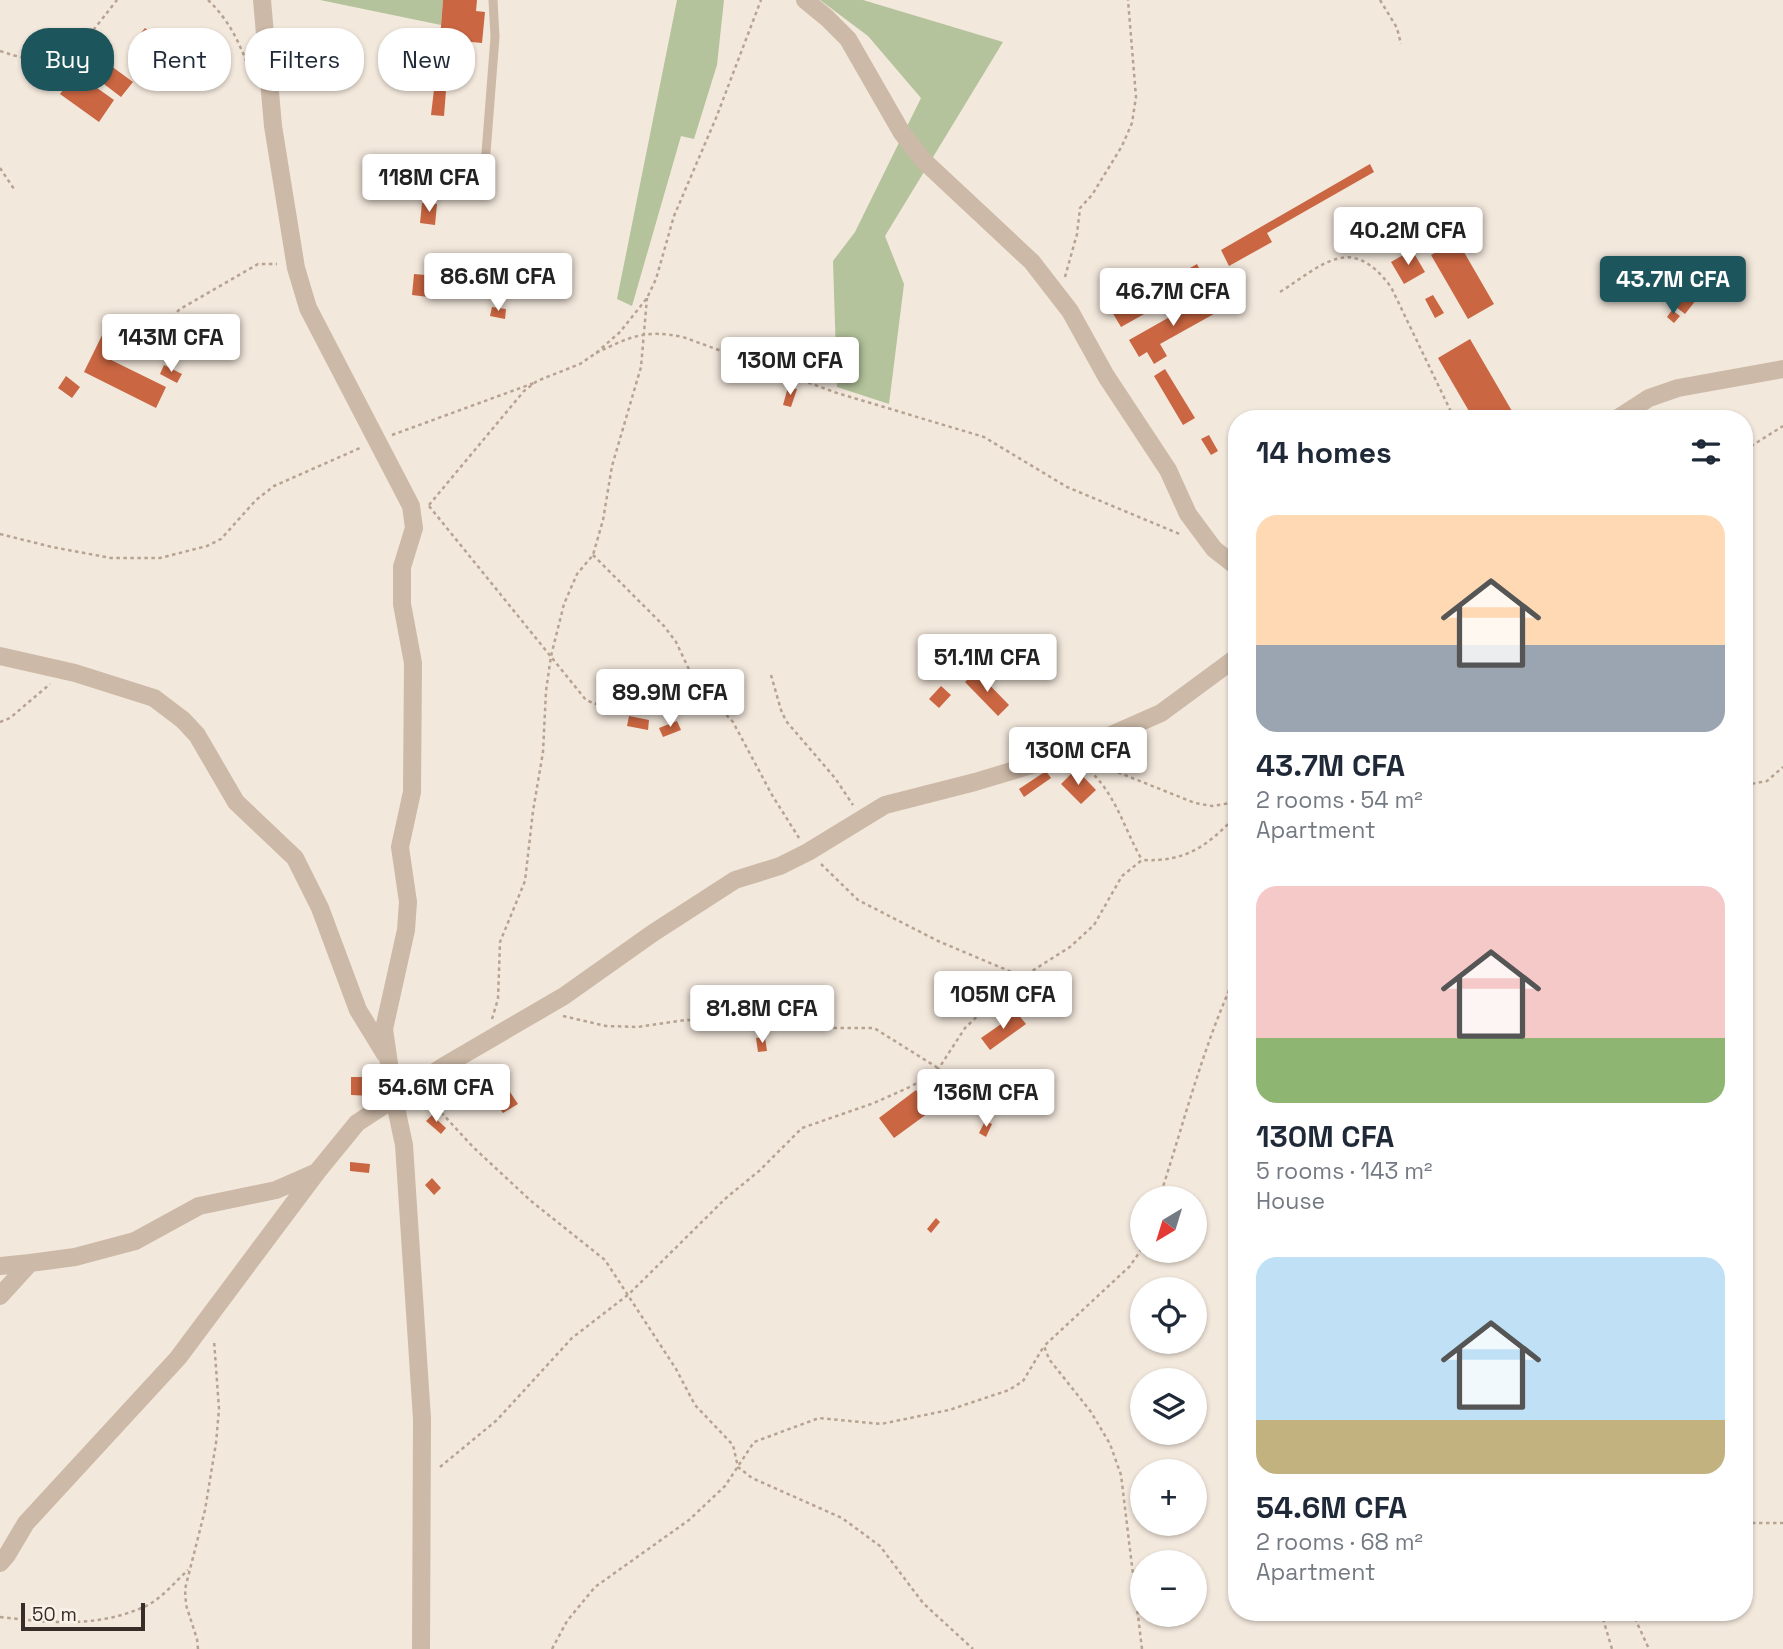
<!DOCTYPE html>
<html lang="en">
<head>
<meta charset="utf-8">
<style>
  :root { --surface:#fff; --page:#f6f6f7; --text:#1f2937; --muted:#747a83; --accent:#1c555b }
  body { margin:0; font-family:"Space Grotesk",sans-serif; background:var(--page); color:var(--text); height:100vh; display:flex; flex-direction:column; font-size:26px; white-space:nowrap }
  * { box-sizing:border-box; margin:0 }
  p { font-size:23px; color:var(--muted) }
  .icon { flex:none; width:38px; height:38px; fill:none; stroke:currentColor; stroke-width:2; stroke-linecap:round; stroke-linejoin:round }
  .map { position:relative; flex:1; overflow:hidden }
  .side { position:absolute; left:1228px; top:410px; width:525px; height:1211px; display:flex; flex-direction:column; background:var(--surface); border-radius:28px; box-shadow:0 2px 5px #0004 }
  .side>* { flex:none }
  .hud { position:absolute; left:21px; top:28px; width:665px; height:63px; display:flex; gap:14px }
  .needle { width:46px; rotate:218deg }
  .buttons { position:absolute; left:1130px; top:1186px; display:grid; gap:14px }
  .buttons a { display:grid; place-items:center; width:77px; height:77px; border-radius:50%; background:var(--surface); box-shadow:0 2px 5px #0004; font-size:35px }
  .scale { position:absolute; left:21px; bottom:18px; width:124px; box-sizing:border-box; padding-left:7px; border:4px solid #382d28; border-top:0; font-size:19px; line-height:24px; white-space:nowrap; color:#382d28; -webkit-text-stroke:5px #faf2e8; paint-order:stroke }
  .price { position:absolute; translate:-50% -60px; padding:0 16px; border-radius:7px; background:#fff; color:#222; font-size:23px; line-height:46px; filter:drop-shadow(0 2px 4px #0008) }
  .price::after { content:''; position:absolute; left:50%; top:42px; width:21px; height:16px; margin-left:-10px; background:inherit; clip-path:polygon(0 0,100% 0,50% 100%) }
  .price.current { background:var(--accent); color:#fff }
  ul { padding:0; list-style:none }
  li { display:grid; align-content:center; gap:14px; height:371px; padding:0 28px }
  li span { display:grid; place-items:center; height:217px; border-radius:21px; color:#555 }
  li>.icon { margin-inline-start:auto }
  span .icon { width:126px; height:126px; fill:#fffc; stroke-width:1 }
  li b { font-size:30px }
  h2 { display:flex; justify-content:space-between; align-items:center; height:84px; padding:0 28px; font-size:30px }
  .tag { padding:0 24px; border-radius:28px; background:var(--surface); box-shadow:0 2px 5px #0004; font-size:24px; line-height:63px }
  .tag.current { background:var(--accent); color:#fff }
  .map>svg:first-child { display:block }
  .green { fill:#b4c39b }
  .building { fill:#ca6642 }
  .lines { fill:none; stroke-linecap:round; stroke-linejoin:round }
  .path { stroke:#b7a391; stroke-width:2.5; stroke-dasharray:3.5 3.5; stroke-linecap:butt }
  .lane { stroke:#ccb9a7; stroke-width:9 }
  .street { stroke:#ccb9a7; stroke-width:18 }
</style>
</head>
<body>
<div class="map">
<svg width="1783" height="1649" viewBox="0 0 1783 1649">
  <rect width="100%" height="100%" fill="#f3e8dc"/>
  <path class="green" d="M320,0H443L441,25Z
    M677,0H724L717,65L694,139L681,136L632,306L617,299Z
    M820,0H863L1003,42L885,236L904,284L889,404L837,387L833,261L855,232L921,98L868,36Z"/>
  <path class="building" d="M443,0H477L476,11L485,12L482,43L440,39Z
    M145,28L156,37L151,43L140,34Z
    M107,63L133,82L121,97L96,78Z
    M437,64L448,65L444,116L431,115Z
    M76,73L114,100L99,122L60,94Z
    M1370,164L1374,172L1267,233L1272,242L1229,266L1221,250Z
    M422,203L437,204L435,225L420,223Z
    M1457,240L1494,304L1468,319L1431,255Z
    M1412,250L1425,272L1404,284L1391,262Z
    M1197,264L1205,280L1121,327L1112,312Z
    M414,274L448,277L445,299L412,295Z
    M1686,278L1704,290L1685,314L1676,307L1687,294L1678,287Z
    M1238,284L1243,293L1228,302L1223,293Z
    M1212,293L1221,310L1160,344L1167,356L1154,364L1147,352L1139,357L1129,340Z
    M1433,295L1444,313L1435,318L1425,299Z
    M492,307L506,309L505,319L490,316Z
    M1672,310L1680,316L1674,323L1667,317Z
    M111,317L124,324L107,358L166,387L156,408L84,372Z
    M1470,339L1516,418H1473L1438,358Z
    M164,365L182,374L177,383L160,374Z
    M1165,369L1195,418L1183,425L1154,376Z
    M66,376L80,387L72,398L58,388Z
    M788,387L797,389L791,407L783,405Z
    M1209,435L1218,451L1211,455L1201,439Z
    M976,671L1009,705L998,716L965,682Z
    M941,686L951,695L939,708L929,699Z
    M629,716L649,720L648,730L627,726Z
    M677,721L681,730L663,737L659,728Z
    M1076,769L1096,790L1081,804L1061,784Z
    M1046,771L1051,778L1024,797L1019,789Z
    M1017,1013L1026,1024L990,1050L981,1038Z
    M765,1037L767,1051L758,1052L756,1038Z
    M351,1077H372L371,1096L351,1095Z
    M506,1086L518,1104L503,1113L491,1096Z
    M916,1090L931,1111L894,1138L879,1118Z
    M432,1115L446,1128L441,1134L426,1121Z
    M985,1121L992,1124L986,1137L979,1133Z
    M350,1162L370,1164L369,1173L350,1171Z
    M432,1178L441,1188L434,1195L425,1185Z
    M936,1218L940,1222L931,1233L927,1229Z"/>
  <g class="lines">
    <path class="path" d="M208,0C229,20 239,42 249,68
      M1380,0L1397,28L1401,44
      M0,51C67,74 78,49 117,0
      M0,168L14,189
      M1065,277L1077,234L1080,208L1092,195L1122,146L1132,123L1136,97L1128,0
      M1280,292C1324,264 1351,233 1391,287L1454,418
      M137,351L180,309L258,264H277
      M596,353C630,337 644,329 683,337L837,393L984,437L1067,487L1182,535
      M392,435L534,383
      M1745,450L1783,426
      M429,505L524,391L537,381L580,364L596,353L620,332L647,298L656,279L674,216L716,118L761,0
      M429,506L586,700C640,724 645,675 690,672
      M0,534L52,547L111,558H160L207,546L221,539L256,500L274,486L360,448
      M593,555L664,626L676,642L694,680L733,722L772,795L799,838
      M771,675L781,710L786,721L835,778L853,805
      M0,722L10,718L50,684
      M1092,762L1195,803L1212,806L1237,802
      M1084,766C1115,790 1123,827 1142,860
      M1745,785L1767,781L1783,767
      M821,864L858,900L938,941L1021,976
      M563,1016L606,1026L638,1027L685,1020L722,1021L752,1028H874L938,1068
      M492,1019L498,999L500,942L525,881L533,811L543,752L546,691L551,656L564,604L577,574L593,555L603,520L612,466L641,367L647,298
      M427,1097L473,1147L531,1201L605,1260L676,1369L695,1405L733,1445L738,1467L752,1478L842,1518L880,1546L923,1603L973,1649
      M1159,1199C1184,1123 1203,1045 1237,973
      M440,1467L497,1420L572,1338L629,1294L726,1198L759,1171L802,1128L874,1103L912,1086L939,1068L965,1028L1010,985L1070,947L1094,925L1122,876L1142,860C1187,862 1207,846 1237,815
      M1745,1523H1783
      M1601,1612L1612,1649
      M1632,1612L1649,1649
      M0,1617C52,1623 97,1628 146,1606C161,1599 176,1581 188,1570
      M198,1649L197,1639L186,1605L185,1589L205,1510L216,1443L219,1409L214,1340
      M552,1649L567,1621L595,1587L689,1520L725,1486L754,1442L819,1418L881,1424L949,1410L1009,1390L1023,1381L1044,1346
      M1142,1649L1121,1475L1110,1444L1091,1412L1049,1359L1044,1346L1130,1266L1143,1247"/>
    <path class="lane" d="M485,166L495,37L493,0"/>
    <path class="street" d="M262,0L273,126L296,268L308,308L411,506L414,528L402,567V604L413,663L412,792L400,847L408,902L406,930L384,1029L394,1098L404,1145L422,1419L421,1649
      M805,0L827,18L848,39L902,133L924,161L1032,262L1070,311L1106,376L1168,470L1188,514L1214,549L1237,567
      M1618,418L1649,398L1678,388L1783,369
      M0,656L75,673L154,698L183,720L197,735L236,802L295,858L320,908L358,1010L385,1054
      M317,1172L357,1123L444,1066L564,996L653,933L735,880L780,866L808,852L885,805L975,782L1068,754L1161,713L1237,657
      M0,1266L30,1263
      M0,1296L30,1263L75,1257L135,1241L199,1206L276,1190L317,1172L178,1358L26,1523L7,1555L0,1563"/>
  </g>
</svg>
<div class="buttons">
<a><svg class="needle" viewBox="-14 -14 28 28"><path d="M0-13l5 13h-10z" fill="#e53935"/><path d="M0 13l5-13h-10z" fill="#747a83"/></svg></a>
<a><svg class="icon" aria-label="locate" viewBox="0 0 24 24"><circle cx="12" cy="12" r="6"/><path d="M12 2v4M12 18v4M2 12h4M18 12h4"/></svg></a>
<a><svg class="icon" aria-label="layers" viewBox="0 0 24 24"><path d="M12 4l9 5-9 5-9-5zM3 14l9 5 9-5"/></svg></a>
<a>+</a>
<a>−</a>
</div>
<div class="scale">50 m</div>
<b class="price" style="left:429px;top:214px">118M CFA</b>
<b class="price" style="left:1408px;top:267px">40.2M CFA</b>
<b class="price" style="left:498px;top:313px">86.6M CFA</b>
<b class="price current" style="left:1673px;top:316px">43.7M CFA</b>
<b class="price" style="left:1173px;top:328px">46.7M CFA</b>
<b class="price" style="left:171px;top:374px">143M CFA</b>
<b class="price" style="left:790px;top:397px">130M CFA</b>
<b class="price" style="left:987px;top:694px">51.1M CFA</b>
<b class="price" style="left:670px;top:729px">89.9M CFA</b>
<b class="price" style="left:1078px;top:787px">130M CFA</b>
<b class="price" style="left:1003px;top:1031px">105M CFA</b>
<b class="price" style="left:762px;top:1045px">81.8M CFA</b>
<b class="price" style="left:436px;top:1124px">54.6M CFA</b>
<b class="price" style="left:986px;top:1129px">136M CFA</b>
<div class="hud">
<a class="tag current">Buy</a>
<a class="tag">Rent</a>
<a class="tag">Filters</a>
<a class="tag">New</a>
</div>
<section class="side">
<h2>14 homes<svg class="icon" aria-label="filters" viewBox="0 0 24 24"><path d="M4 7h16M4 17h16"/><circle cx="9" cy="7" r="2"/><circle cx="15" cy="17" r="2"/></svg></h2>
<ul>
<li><span style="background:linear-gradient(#ffd9b3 60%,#9aa5b1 0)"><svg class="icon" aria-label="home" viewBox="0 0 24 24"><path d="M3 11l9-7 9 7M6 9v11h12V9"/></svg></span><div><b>43.7M CFA</b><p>2 rooms · 54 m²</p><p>Apartment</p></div></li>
<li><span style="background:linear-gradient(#f6c9c9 70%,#8fb573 0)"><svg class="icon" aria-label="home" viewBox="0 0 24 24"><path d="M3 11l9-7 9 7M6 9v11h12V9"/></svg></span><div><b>130M CFA</b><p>5 rooms · 143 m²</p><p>House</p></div></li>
<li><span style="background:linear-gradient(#bfe0f5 75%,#c2b280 0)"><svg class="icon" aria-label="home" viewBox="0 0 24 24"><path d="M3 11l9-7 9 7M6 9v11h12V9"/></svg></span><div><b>54.6M CFA</b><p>2 rooms · 68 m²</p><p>Apartment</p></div></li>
</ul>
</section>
</div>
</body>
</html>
